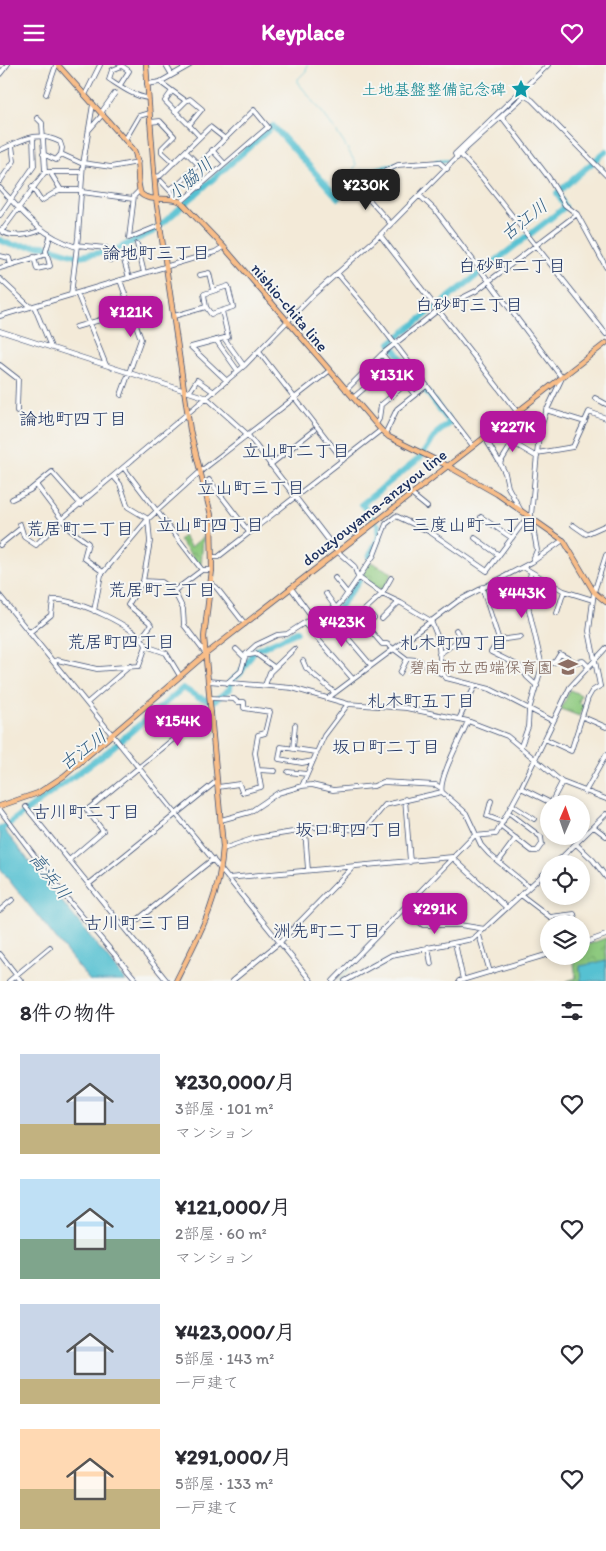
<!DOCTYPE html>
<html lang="ja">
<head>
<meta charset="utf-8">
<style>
  :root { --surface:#fff; --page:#f2f2f3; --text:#2b2b33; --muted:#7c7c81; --accent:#b5179e }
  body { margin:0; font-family:Itim,"Klee One",sans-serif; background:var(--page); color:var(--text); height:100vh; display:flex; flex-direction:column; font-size:19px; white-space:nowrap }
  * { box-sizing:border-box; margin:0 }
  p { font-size:16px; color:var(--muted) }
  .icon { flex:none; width:28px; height:28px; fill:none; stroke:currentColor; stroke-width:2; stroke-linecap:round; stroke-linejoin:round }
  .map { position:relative; height:916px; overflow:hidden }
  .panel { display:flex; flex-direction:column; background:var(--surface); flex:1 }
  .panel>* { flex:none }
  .needle { width:32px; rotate:2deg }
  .controls { position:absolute; left:540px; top:730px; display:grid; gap:10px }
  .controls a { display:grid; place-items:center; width:50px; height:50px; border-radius:50%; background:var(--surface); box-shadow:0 2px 8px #0003; font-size:25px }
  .price { position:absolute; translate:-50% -42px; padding:0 11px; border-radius:10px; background:var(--accent); color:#fff; font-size:16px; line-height:32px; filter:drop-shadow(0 1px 2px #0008) }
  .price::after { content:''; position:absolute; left:50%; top:30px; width:15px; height:11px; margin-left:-8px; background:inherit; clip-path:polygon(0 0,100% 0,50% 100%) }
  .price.active { background:#222; color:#fff }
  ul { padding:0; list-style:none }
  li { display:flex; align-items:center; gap:15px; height:125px; padding:0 20px }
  li span { display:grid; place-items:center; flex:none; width:140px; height:100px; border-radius:0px; color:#555 }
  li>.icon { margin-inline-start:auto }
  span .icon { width:60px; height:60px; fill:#fffc; stroke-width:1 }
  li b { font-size:21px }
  h2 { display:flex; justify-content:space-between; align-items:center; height:60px; padding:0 20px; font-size:21px }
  header { display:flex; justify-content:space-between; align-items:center; height:65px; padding:0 20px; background:var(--accent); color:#fff; font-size:22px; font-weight:800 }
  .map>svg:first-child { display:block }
  .park { fill:url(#park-crowns); stroke:#547c6e }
  .water { fill:#57c1d2; stroke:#397898 }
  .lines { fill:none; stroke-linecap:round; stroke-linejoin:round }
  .stream { stroke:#57c1d2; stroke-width:1 }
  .canal { stroke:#57c1d2; stroke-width:4 }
  .river { stroke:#57c1d2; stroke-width:6 }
  .minor-casing { stroke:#3b4b70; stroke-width:5.5 }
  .major-casing { stroke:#3b4b70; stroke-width:6 }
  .minor { stroke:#fff; stroke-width:4 }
  .major { stroke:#f8bd88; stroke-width:4.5 }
  .labels { text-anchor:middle; stroke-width:4; stroke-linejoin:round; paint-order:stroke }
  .culture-label { font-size:16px; fill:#0d838f; stroke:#f6f6f2; text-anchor:end }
  .street-label { font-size:16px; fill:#1b2f5e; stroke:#f6f6f2 }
  .education-label { font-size:16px; fill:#785e54; stroke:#f6f6f2; text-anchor:end }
  .water-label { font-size:18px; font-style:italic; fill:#2d5b81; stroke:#f6f6f2 }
  .neighbourhood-label { font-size:18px; fill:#1b2f5e; stroke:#f6f6f2 }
</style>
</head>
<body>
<header><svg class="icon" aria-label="menu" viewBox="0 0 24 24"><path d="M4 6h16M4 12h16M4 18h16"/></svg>Keyplace<svg class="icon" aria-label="heart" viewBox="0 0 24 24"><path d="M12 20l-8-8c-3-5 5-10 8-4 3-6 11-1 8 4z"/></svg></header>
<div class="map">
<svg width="606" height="916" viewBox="0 0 606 916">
  <defs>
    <pattern id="park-crowns" width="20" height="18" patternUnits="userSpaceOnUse" patternTransform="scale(1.25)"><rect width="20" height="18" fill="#8eca7f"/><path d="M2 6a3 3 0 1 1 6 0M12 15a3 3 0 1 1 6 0" fill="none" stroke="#73a46b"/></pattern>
  </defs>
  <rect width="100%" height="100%" fill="#f6f6f2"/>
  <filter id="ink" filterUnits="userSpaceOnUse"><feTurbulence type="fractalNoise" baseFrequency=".02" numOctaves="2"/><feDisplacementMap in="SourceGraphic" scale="10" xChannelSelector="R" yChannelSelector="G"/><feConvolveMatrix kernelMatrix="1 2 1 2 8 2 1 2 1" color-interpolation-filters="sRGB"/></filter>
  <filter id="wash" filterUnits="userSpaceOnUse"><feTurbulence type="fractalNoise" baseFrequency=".0096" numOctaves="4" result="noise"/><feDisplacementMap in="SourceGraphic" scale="20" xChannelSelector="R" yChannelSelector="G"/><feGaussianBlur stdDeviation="1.12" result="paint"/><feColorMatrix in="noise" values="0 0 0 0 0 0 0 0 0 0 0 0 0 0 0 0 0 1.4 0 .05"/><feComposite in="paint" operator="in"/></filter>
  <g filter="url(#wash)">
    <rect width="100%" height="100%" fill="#f3ead8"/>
    <path class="park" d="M183,471L191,482L203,472L201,502L179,475Z
      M371,497L392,508L382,527L361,511Z
      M570,625L581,630L579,638L584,640L579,651L561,644Z
      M606,873V916H567L576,913L573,891H581V882Z"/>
    <path class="water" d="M0,760L126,916H90L0,804Z
      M606,896V916H581L580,901Z"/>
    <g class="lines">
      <path class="stream" d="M307,0L306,6L298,14V18C320,43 340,69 356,99L352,109
        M603,583L606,580
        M338,916L386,865"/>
      <path class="canal" d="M436,96L446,95
        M352,109L396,99"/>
      <path class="river" d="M0,175L11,180L46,181L78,191L113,186L154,166L273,61L338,133L352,109
        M374,455L362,439L420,393L437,368L450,358L390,278L565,142L557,128L606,86
        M369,492L379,472L378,460
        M315,556L338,544L359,516
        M214,636L230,624L231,616L240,609L254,586L297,567
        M0,765L107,687L183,623L198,632L208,635"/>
    </g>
  </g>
  <g filter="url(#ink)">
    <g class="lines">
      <defs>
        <path id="minor" d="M166,0L172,10
          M0,9L7,0
          M160,17L186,36L190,34L202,44L189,60L165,36L172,26
          M147,19L160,17L190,0
          M120,20L129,6L122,1L112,5L109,14C120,21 135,32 148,33
          M46,29L56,0
          M522,29L532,35L606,110
          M85,30L100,0
          M175,47L186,36
          M101,48L115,28
          M502,52L549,113L565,140L577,149L606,202
          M37,53L42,58L45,107
          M150,57L160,56L174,71L162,83V87L174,98
          M189,60L200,72
          M89,65L103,49
          M125,75L139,51L149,48
          M0,85C24,75 35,65 60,77L62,83L61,89
          M212,85L225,99
          M186,87L198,99
          M43,89L56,95L61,89L83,99
          M460,89L483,114L606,269
          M457,93L455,89L548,0
          M83,98L111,102L138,97
          M50,107L61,125
          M188,109L200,122
          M155,112L160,111L210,62L224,73
          M0,116L14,96L12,80
          M161,116L173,129V134
          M32,122L41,136L59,125H82
          M0,123C25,150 40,170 76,182
          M169,124L179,119L254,45L268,62L181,137
          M139,126L134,131L129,173L161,160
          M82,127L133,134
          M0,150L34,101L33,72
          M391,159L356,120L398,100L439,97L447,104
          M41,165C29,170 11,174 0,165L4,163L45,107H82
          M380,170L518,348
          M137,179L144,208
          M76,180L106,183L110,195L139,188
          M0,191L9,193L11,200
          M34,192L37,204L50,201L46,186L50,172
          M123,192L129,213
          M0,203L47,189
          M337,208L375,253L473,381
          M200,210L209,208L213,225
          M0,214L30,242
          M120,215L141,274L121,330
          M77,228L106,300
          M71,230L78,172L83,99L93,39
          M34,241L51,282
          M222,246L228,272L191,282L227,316
          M0,251L215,187L223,182
          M174,251L206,242L204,229L228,221L233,242L211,249L206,242
          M76,262L131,246
          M0,266L207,333L247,369L337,486L354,501L358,512L382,529L401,538L431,556L438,573L441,605L446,613L490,624L553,656
          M224,273L244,301
          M216,275L238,306
          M259,287L343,395
          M382,289L414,329
          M0,300L18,314L17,346
          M346,325L382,289L438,245L476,226L577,149
          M190,326L197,315L214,327
          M353,333L391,300
          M595,333L606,339
          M546,345L585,357
          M376,359L379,354L381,340L406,319
          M527,366L538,376
          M385,369L397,344L426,321
          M498,369L537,392
          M488,378L500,398L513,377
          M537,388L573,382L589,347L606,353
          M500,398L505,408L508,422L520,444
          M270,400L314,365
          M124,403L202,505
          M114,412L120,419L128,442L148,454L150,477L143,516L128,540L149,557L151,560L142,572
          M209,415L249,467
          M37,421L70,465L88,478L84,493L103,507
          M411,429L427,442
          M12,434L30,425L52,407L81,440
          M481,452L512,473
          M20,459L24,472L36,480L63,453L244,301L313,230L380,170L460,89L524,31
          M573,460L586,469L606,460
          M475,473L499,490
          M0,480L21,463
          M213,492H218L381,365
          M532,497L563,475
          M523,502L564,526L593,535
          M335,513L348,529
          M391,513L382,529L358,551L382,579H387L407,594L418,595L442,609
          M143,516L162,517L174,526L183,544L184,560L206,589
          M211,520L216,522L245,559
          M482,522L499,575L491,587L521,602L527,612L537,621
          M291,523L313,553
          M174,526L202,505H212
          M326,529L336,543
          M0,531L311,916
          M366,544L374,553
          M94,546L101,510L148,454L201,406L329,306
          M326,547L371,600
          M557,548L564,526
          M382,554L399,537
          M304,558L352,613
          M30,567L51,550L53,535C70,531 142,564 146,581L139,601L97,604L57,595L54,597
          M499,575L521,572
          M146,581L166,588L180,611
          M236,584L243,591L256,589L274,602
          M439,589L461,574L456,565
          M303,596L306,603L335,628
          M440,596L452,603
          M542,601L555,597L560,589L575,597L583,596L588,601
          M400,608L407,594
          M208,616L292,623L348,639L406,643L468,656L507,671L562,717L606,734
          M227,618L241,606L246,589L256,580L277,570L287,569L315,551L336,543L343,535L374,490L386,459L396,451L430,467L487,506L529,450
          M265,620L270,607L294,584
          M600,621L589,566L594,527L606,490
          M210,633L234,634L237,637H244V643L270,647L265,668L258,670L255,688L261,722L242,727L239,719L218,722
          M328,633L458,536L532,497L537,485L531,451L539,369L546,347L562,313L436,146L420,131
          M87,638L130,601
          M583,652L606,662
          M459,654L475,621
          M468,656C462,671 438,714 442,727L466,748L481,780L489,789L529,822
          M545,674L571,686L588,633L592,626L600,621
          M521,681L528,662L529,645L542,601L529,545L527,525L531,507
          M293,684L295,660
          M313,696L302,698L279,694L281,682L316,687
          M258,705L275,706
          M288,707L307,709
          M302,721L324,671L348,639
          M521,723L570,622L606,583
          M585,727L606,690
          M405,734L410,797
          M491,736L487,751L503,757
          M512,740L534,754
          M26,742L167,916
          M0,745L64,830L137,916
          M221,755L250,747L278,728L302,721L312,720L333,725L374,721L383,717L436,720L441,723
          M500,761L532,786H537L542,779L541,772L508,747
          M594,762L606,771
          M305,765L308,805
          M576,779L593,795L606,812
          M223,784L255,773L305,765L311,762L361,765L366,763L385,740L442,727
          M69,795L103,766L87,745L204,649L211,648
          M499,796L516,773
          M555,799L606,749
          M228,813L452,792L507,843
          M89,819L217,716
          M521,830L550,852L574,849L577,859
          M403,844L423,860H460L485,864
          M0,845L12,835
          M126,864L213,794
          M479,870L490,907
          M455,878L463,915
          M581,879L606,870
          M428,882L431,899
          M0,889L21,916
          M9,916L50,882
          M232,916L280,877L353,802
          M333,916L474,771L496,769L521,723L551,738L562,717
          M345,916L392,890L473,874L549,804
          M459,916L549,889"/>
        <path id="major" d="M58,0L134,85C141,100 135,114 141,129C151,138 169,130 181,137L223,181L381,365L389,372L446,400L497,429L564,476L594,527L606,537
          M146,0L156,133L190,365L211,450L212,505L204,572L223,782C220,834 199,870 176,916
          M0,741L38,728L64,711L206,589L606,278"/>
      </defs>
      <use href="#minor" class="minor-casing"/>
      <use href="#major" class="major-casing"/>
      <use href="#minor" class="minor"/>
      <use href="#major" class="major"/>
    </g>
  </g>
  <defs>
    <symbol id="sight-bare" viewBox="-9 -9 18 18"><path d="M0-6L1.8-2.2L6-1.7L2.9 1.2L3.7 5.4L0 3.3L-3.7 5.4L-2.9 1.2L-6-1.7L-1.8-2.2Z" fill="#0f9aa8" stroke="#f6f6f2" stroke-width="2.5" paint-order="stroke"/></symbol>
    <symbol id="school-bare" viewBox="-9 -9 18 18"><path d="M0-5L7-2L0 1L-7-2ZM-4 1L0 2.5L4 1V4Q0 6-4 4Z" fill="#8d6e63" stroke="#f6f6f2" stroke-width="2.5" paint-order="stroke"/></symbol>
  </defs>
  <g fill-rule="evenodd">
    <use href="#sight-bare" x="507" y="10" width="28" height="28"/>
    <use href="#school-bare" x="554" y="588" width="28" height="28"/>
  </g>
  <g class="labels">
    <g class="culture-label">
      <text x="506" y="30">土地基盤整備記念碑</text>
    </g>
    <g class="street-label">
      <text transform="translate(290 242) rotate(50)" y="6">nishio-chita line</text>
      <text transform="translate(374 442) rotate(-38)" y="6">douzyouyama-anzyou line</text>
    </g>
    <g class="education-label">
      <text x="553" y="608">碧南市立西端保育園</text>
    </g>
    <g class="water-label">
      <text transform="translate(190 114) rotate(-42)" y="6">小脇川</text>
      <text transform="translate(524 155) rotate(-38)" y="6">古江川</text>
      <text transform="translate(83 685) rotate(-37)" y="6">古江川</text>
      <text transform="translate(50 811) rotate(52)" y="6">高浜川</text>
    </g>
    <g class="neighbourhood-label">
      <text x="156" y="194">論地町三丁目</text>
      <text x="512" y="207">白砂町二丁目</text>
      <text x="469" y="246">白砂町三丁目</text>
      <text x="73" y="360">論地町四丁目</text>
      <text x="296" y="392">立山町二丁目</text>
      <text x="251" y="429">立山町三丁目</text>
      <text x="210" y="466">立山町四丁目</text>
      <text x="475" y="466">三度山町一丁目</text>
      <text x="80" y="470">荒居町二丁目</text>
      <text x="162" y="531">荒居町三丁目</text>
      <text x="121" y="583">荒居町四丁目</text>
      <text x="454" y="584">札木町四丁目</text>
      <text x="421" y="642">札木町五丁目</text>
      <text x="386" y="688">坂口町二丁目</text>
      <text x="86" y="753">古川町二丁目</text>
      <text x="349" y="771">坂口町四丁目</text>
      <text x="138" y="864">古川町三丁目</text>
      <text x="327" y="872">洲先町二丁目</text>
    </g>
  </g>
</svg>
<div class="controls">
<a><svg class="needle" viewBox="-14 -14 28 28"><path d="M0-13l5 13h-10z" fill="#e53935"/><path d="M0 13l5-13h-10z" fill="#7c7c81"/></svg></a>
<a><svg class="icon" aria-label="locate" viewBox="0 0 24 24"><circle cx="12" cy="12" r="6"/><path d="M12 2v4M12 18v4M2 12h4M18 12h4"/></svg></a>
<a><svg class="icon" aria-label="layers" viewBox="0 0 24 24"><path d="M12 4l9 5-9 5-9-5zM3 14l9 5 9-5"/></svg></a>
</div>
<b class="price active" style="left:366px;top:146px">¥230K</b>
<b class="price" style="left:131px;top:273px">¥121K</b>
<b class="price" style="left:392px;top:336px">¥131K</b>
<b class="price" style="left:513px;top:388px">¥227K</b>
<b class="price" style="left:522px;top:554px">¥443K</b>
<b class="price" style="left:342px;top:583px">¥423K</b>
<b class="price" style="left:178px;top:682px">¥154K</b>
<b class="price" style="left:435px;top:870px">¥291K</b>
</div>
<section class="panel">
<h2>8件の物件<svg class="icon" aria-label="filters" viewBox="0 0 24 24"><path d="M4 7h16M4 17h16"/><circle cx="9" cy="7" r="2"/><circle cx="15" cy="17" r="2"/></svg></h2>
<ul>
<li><span style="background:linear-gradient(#c9d6e8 70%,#c2b280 0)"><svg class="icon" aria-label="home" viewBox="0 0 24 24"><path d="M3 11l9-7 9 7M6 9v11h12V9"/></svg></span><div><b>¥230,000/月</b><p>3部屋 · 101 m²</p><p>マンション</p></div><svg class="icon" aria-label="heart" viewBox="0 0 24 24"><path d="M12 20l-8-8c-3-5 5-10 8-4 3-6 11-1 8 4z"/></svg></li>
<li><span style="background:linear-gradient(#bfe0f5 60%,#7fa58c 0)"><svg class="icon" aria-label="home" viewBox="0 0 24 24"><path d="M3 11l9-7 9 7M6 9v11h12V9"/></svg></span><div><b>¥121,000/月</b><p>2部屋 · 60 m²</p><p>マンション</p></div><svg class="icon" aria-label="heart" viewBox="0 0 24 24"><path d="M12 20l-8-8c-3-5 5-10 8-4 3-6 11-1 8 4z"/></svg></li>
<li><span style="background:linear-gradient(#c9d6e8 75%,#c2b280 0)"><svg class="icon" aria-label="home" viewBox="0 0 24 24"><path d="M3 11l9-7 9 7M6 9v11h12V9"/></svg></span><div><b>¥423,000/月</b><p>5部屋 · 143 m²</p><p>一戸建て</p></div><svg class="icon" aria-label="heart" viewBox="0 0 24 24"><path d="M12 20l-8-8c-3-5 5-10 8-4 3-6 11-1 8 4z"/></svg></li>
<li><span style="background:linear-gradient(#ffd9b3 60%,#c2b280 0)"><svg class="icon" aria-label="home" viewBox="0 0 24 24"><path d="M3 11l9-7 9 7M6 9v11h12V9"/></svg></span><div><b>¥291,000/月</b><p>5部屋 · 133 m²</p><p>一戸建て</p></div><svg class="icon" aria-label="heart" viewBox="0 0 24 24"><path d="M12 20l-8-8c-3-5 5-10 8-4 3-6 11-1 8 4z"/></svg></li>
</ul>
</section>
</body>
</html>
